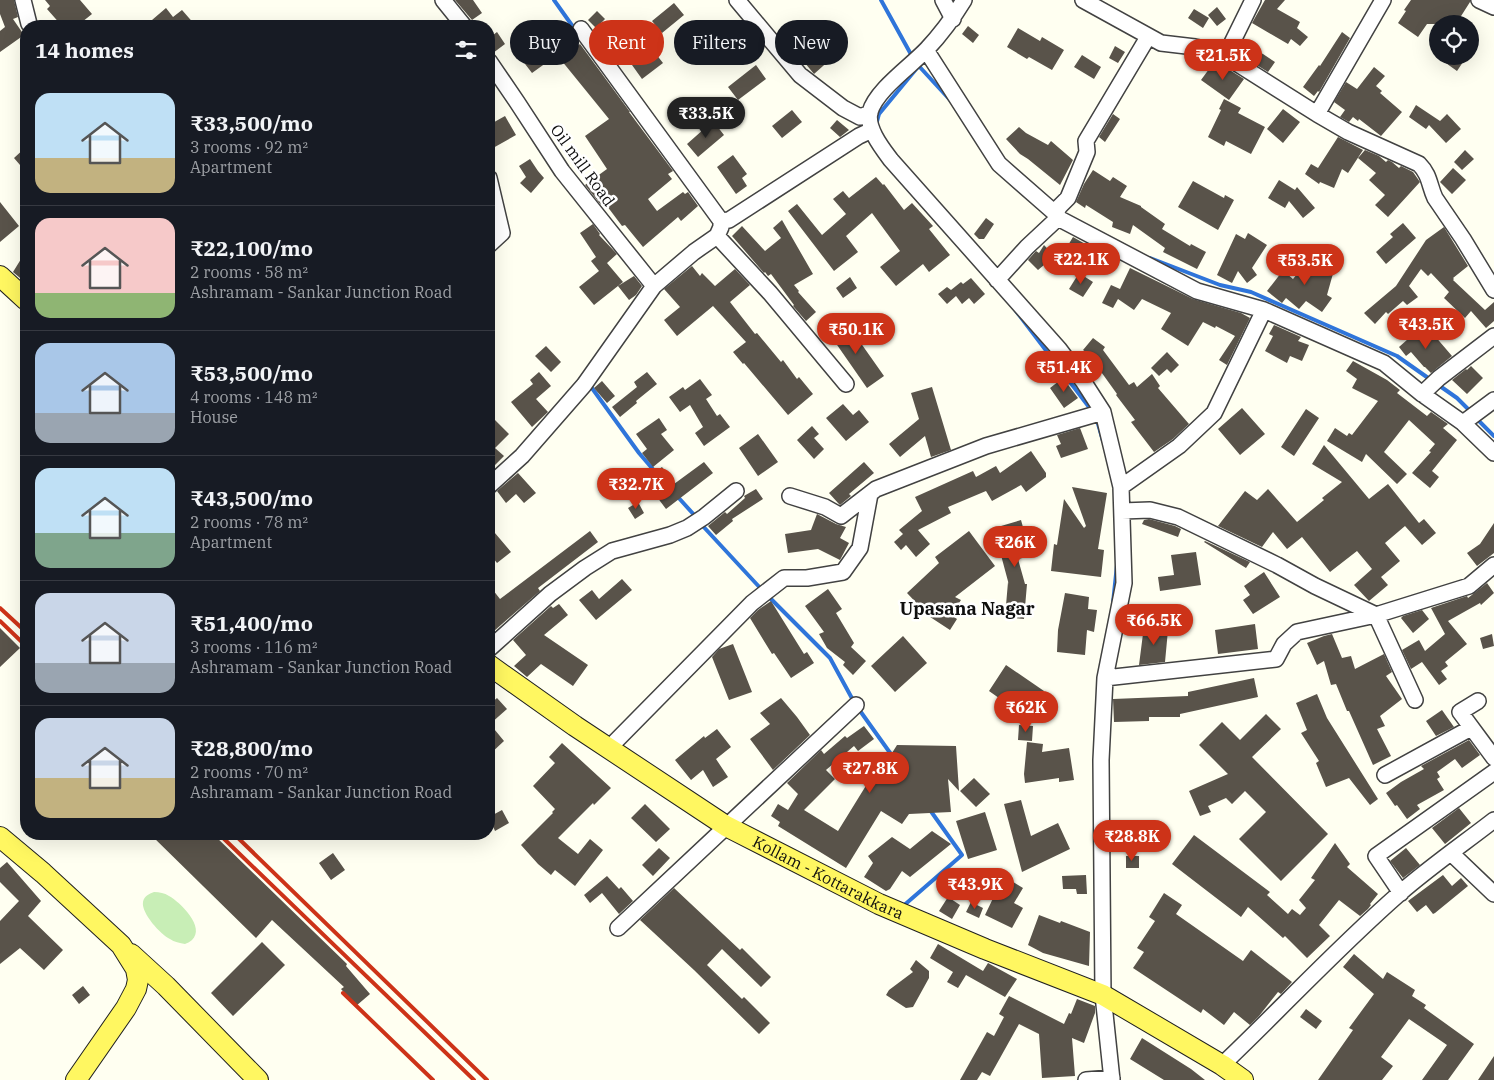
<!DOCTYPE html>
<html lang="en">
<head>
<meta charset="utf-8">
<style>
  :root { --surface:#171b24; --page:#242831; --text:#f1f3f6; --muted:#9ea1a6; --line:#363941; --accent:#cd3318 }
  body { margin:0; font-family:"IBM Plex Serif",serif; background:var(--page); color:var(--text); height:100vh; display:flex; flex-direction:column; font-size:19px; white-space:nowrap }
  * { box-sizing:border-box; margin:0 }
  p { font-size:16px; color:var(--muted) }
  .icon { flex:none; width:28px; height:28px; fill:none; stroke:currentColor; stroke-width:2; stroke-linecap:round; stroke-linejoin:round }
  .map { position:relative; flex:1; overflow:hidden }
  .panel { position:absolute; left:20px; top:20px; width:475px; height:820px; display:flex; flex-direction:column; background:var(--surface); border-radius:20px; box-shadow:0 5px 20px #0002 }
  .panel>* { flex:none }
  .guide { position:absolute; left:510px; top:20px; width:475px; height:45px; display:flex; gap:10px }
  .fabs { position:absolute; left:1429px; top:15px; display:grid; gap:10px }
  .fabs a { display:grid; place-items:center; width:50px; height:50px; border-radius:50%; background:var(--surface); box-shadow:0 5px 20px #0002; font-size:25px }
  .price { position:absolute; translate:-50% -42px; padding:0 11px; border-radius:18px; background:var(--accent); color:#fff; font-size:16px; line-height:32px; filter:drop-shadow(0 1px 2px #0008) }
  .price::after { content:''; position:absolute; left:50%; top:30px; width:15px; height:11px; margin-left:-8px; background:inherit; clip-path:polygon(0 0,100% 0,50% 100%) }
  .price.on { background:#222; color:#fff }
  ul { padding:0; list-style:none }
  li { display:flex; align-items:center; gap:15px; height:125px; padding:0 15px }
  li+li { border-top:1px solid var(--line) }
  li span { display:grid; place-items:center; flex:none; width:140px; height:100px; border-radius:15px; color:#555 }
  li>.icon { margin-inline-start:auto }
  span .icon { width:60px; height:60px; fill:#fffc; stroke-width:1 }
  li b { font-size:21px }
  h2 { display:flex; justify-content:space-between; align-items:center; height:60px; padding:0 15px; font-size:21px }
  .tag { padding:0 18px; border-radius:22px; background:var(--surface); box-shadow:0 5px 20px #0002; font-size:18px; line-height:45px }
  .tag.on { background:var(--accent); color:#fff }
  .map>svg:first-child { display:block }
  .green { fill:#c8eeb6 }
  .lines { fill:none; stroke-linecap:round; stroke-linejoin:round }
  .stream { stroke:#2f75da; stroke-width:4 }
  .building { fill:#59534a }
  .minor-casing { stroke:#424242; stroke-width:18 }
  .major-casing { stroke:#202020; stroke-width:22 }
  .minor { stroke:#fff; stroke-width:15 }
  .major { stroke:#fff761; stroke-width:20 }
  .rail { stroke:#cd3318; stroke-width:4 }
  .labels { text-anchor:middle; stroke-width:5; stroke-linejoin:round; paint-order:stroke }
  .street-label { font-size:16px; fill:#0f0f0f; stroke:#fff }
  .neighbourhood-label { font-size:18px; font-weight:bold; fill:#0f0f0f; stroke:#fff }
</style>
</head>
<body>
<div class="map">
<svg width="1494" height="1080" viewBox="0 0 1494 1080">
  <rect width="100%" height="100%" fill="#fffff1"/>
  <path class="green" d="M154,892C160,892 164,893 169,896C180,902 206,927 192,940C190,942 187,943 185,944C180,943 174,942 170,939C161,935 141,913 143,902C144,896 149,894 154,892Z"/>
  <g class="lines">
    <path class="stream" d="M554,0L576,31
      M881,0L913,58
      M917,64L951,101
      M876,125L879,114L917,68
      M1150,258L1220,285L1251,292L1397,356L1431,380
      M1013,307L1092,411
      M589,384L639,453L657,474
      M1437,384L1457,398L1472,413
      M1096,417L1103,441
      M1476,418L1494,436
      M677,496L696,517
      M700,523L763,591
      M768,596L830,658L854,702
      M1113,603L1117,565
      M858,708L893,757
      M1106,823H1117
      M902,907L962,855L930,810"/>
  </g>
  <path class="building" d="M0,0H14L18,17L13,19L24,35L0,52V31L5,27L0,14Z
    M45,0H80L92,14L77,26H62L47,9L50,6Z
    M455,0H473L482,13L472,20Z
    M1265,0H1285L1277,9L1300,22L1297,28L1308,37L1300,46L1291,39L1288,44L1252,23Z
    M1411,0H1470V2L1456,24H1427L1418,37L1398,23L1406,11L1404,10Z
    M674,3L684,15L662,33L652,21Z
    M1217,7L1226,19L1217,26L1208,15Z
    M166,8L173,17L182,10L196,26H145Z
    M1194,9L1209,18L1203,28L1188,18Z
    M597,11L605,19L596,28L588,20Z
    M968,26L979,35L973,43L962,34Z
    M538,28L551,46L567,35L576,47L580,44L630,112H629L673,171L668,174L672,179L648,199L657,211L683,192L685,194L688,192L698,206L681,221L678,217L643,247L625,225L622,226L604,202L601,205L585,185L607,169L585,136L609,119L557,55L532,73L512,47Z
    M1018,28L1040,41L1042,37L1064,50L1052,70L1029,57L1027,59L1007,47Z
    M497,32L505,44L493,53L489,52V38Z
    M811,32L832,58L814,74L805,63L807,61L795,47Z
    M1342,32L1350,38L1319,92L1318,91L1314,96L1303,87L1319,65L1320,66Z
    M1242,43L1263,54L1275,62L1268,72L1239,54L1238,52Z
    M1115,46L1125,52L1118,63L1109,58Z
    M652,49L663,63L642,79L632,65Z
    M1082,55L1101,67L1094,79L1074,67Z
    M1436,56H1467L1457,71Z
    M756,65L766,79L738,100L728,87Z
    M1212,65L1219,71L1224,65L1228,69L1244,79L1229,100L1201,80Z
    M1374,67L1385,76L1376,86L1382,91L1380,93L1402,112L1381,136L1359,119L1358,121L1353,117L1349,122L1340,117L1345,110L1334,102L1346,82L1357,89Z
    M1224,99L1241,108L1238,113L1265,127L1251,154L1226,141L1224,146L1208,137L1221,110L1219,109Z
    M1416,105L1440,121L1447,114L1461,129L1446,143L1429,125L1426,129L1409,117Z
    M1283,109L1300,122L1283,143L1267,129Z
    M792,110L802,122L782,138L772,126Z
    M1113,114L1120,119L1105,142L1099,137Z
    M505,116L516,135L493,148L489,140V125Z
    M837,120L849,130L840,137L830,128Z
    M713,121L724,135L698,157L687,144Z
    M1019,127L1026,133L1048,145L1051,141L1073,160L1060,185L1028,159L1020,154L1006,139Z
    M1338,137L1363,150L1348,173L1342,169L1334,188L1320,182L1319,184L1305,174L1311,164L1318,168Z
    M26,147V172L14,158Z
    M1365,150L1379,156L1386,162L1388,160L1392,162L1399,168L1401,166L1413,172L1420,182L1388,217L1375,205L1385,195L1369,180L1376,173L1358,158Z
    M1465,150L1474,159L1462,170L1454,162Z
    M733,155L747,174L742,178L747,186L736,194L717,167Z
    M530,159L538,171L544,178L531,193L520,183L526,177L519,166Z
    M1453,168L1466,180L1452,194L1440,182Z
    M1093,170L1110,181L1113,177L1127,186L1120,197L1141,206V207L1165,224L1162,229L1190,246L1191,244L1206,252L1197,269L1163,252L1165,248L1133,225L1130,234L1112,227L1113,222L1086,205L1085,208L1076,202L1084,184Z
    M876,177L883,185L884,184L904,210L912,203L933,226L929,229L950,255L929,272L923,264L896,286L880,267L900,251L872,213L846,236L858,252L834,271L788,211L797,204L822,235L846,214L833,199L843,191L849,198Z
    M1279,180L1295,190L1297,187L1315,208L1303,218L1289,201L1285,208L1268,198Z
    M1193,181L1224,198L1225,195L1234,200L1218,230L1178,207Z
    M0,202L19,226L0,242Z
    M986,218L994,224L984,239H979L974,234Z
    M782,220L813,274L794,285L799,291L798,292L816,312L806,321L793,306L794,305L771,274L768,276L765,272L764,273L732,236L742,226L765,251L781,238L773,228Z
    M1403,223L1416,238L1386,264L1376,252L1393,237L1390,234Z
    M593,224L600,234L599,235L617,254L607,263L623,282L594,305L579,287L599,271L591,261L596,257L580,233Z
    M1444,227L1468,266L1453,278L1454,279L1453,280L1485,310L1494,302V321L1486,328L1471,311L1465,318L1444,298L1449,292L1431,273L1428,276L1421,269L1409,286L1418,297L1407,305L1403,301L1388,314L1386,312L1375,324L1364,313L1396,286L1426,240Z
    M1248,233L1267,245L1252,268L1257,275L1247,283L1238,271L1232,283L1217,275L1236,234L1245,239Z
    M1073,237L1087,245L1075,266L1061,257Z
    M1044,245L1061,263L1051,273L1044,265L1038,270L1028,260L1036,251L1039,253Z
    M26,251V283L13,272Z
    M1311,257L1320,266L1334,270L1327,295L1332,298L1322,312L1306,301L1299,309L1286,298L1282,303L1267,291L1281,273H1286L1293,279Z
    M692,266L700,276L702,273L715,286L735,269L750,285L730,302L755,334L757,333L781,362L783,360L797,379L799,377L813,394L788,415L744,363L743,364L733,352L746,342L713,306L677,336L664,320L680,307L664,289Z
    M1130,268L1193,299L1241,313L1250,318L1227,365L1219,360L1235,336L1216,326L1215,328L1203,322L1188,346L1161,329L1171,313L1142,299L1134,310L1118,299L1113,308L1102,303L1111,285L1120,289Z
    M1079,273L1093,282L1083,297L1069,289Z
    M634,276L642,286L636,295L629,300L618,286Z
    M850,277L857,288L843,298L836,288Z
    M971,278L985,294L974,304L969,298L962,304L956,296L947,304L938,294L947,287L951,290L961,282L963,284Z
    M842,323L851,334L853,332L884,376L867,388L835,342L833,345L826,336Z
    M1274,325L1301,337L1298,341L1309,345L1302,361L1290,356L1287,363L1265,351L1273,336L1269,334Z
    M1428,328L1452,356L1431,373L1425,367H1424L1411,352L1406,356L1399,347L1417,331L1420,335Z
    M1093,338L1105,347L1103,350L1129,385L1134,382L1137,387L1152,374L1160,386L1158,388L1189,424L1173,439L1154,452L1131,422L1135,420L1116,395L1117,394L1094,362L1096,360L1083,350Z
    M546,346L561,362L551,372L535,356Z
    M1167,352L1179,365L1171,373L1167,369L1159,376L1151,368Z
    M1353,361L1387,380L1400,390L1397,393L1427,416L1431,412L1448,424L1443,428L1457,440L1432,471L1439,477L1430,488L1412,473L1431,452L1429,451L1435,444L1409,420L1384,452L1407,474L1397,484L1366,454L1362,462L1327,441L1335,428L1347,436L1349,433L1352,435L1378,401L1352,388L1357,379L1346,371Z
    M1471,366L1483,378L1467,394L1452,380L1466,369L1467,370Z
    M539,372L551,386L536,399L548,412L532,427L511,402L533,384L530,380Z
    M647,372L657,384L636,401L637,403L620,417L612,407L637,387L634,382Z
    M1063,378L1078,398L1064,408L1050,388Z
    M700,379L712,395L706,399L717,416L720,414L730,427L704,446L695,433L703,427L690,405L680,412L669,397L683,387L685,390Z
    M602,381L615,396L607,403L594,388Z
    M932,387L951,450L931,457L925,436L900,457L889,444L919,419L911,393Z
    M843,404L853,415L859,410L869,422L846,441L826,418Z
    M1242,408L1265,434L1240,455L1218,429Z
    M1306,409L1319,418L1294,456L1281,447Z
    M659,418L667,430L661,434L674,450L653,467L642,453L647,449L636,434Z
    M495,420L509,434L495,448L504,456L489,471V427Z
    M812,426L819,434L814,438L824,449L814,459L797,440Z
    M1080,428L1088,449L1061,458L1056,446L1061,444L1057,435Z
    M758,434L778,462L758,476L739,448Z
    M1324,445L1369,499L1388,484L1419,523L1424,519L1436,533L1422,545L1405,526L1385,543L1400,561L1381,577L1388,585L1369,601L1354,585L1372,569L1357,551L1330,572L1302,537L1287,549L1273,532L1262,547L1218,526L1245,491L1257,500L1268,489L1297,522L1324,500L1322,498L1342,482L1312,464Z
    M1031,451L1046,473V477L1026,492L1021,485L992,501L986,491L948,507L951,513L918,530L930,544L916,557L906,545L901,550L894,542L903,534L899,530L922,511L915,497L973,471L976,477L996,466L1000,473Z
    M704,462L713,473L666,509L657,497L665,492L652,474L662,467L674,484Z
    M864,462L874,473L849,494L851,496L840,505L838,503L829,493Z
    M518,473L536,493L524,503L516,494L506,503L497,491Z
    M1072,487L1107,493L1098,549L1104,550L1101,577L1051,571L1054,544L1057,545L1064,499L1084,528L1086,526Z
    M756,489L763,499L732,519L733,521L716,535L708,526L725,512L727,514L745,498L744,496Z
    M638,502L644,513L635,519L628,508Z
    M817,514L836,524L846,527L840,538L849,543L840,560L818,549L788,553L785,534L811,530Z
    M1149,519L1175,526L1181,529L1178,537L1142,524L1144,520Z
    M1021,520L1031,556L1018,559L1025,584H1027L1024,619L1005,617L1008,582L1009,585L998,544L1006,542L1001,526Z
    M1494,523V553L1477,566L1467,553L1480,544Z
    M489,526L511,552L497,563L489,553Z
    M590,531L598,542L538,588L540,591L494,631L489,624V585L500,599Z
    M969,531L995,566L955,597L961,600L951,615L957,619L950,630L924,613L925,612L907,593L939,563L935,557Z
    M1205,541L1250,562L1246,568L1204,542Z
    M1196,552L1201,585L1160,591L1158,577L1174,575L1171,555Z
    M1264,572L1280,597L1253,614L1243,600L1250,595L1244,586Z
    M622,579L632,590L596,620L579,600L592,590L599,599Z
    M1487,583L1494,593L1481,605L1480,603L1448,621L1467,644L1445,662L1448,666L1441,671L1447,679L1439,685L1422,662L1411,669L1402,650L1419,640L1425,651L1445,634L1431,608L1467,596L1468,598Z
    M828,589L842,609L836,613L854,643L851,647L866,661L853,675L843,665L845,662L827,648L819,634L824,632L805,606Z
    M1065,593L1089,597L1088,609L1097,610L1094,632L1087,630L1085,655L1057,652L1058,630Z
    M771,601L804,654L807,652L814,663L791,678L774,653L772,654L750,618L758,610Z
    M559,604L568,615L544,635L588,665L573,686L541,664L527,677L514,666L526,655L513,640L551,606L553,608Z
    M1422,610L1429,619L1413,633L1401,618L1403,616Z
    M1255,624L1258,649L1218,654L1215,630Z
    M1144,626L1168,630L1165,662L1139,665Z
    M0,628L20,648L0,667Z
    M1332,634L1342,658L1351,656L1355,669L1384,654L1392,672L1386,676L1402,699L1380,716L1385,726L1377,729L1391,756L1373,765L1349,711H1347L1336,684L1331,685L1324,661L1317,665L1307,643L1324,636Z
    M1492,634L1494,646L1483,649L1480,638Z
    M903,636L927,663L895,692L871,666Z
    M733,644L752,692L729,700L712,657L719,649Z
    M1006,665L1044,691L1026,717L989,691Z
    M1254,678L1258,697L1180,714V717H1149V721L1114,722L1113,699L1188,696V692Z
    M1317,694L1327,718L1378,799L1370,805L1349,778L1326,787L1316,763L1319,761L1301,733L1307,730L1296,703Z
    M497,698L507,709L490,724L504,741L489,755V705Z
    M781,698L797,717L810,735L773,770L750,739L770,724L760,713Z
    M1442,710L1454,727L1436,736L1426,721Z
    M1266,714L1281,729L1252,757L1328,834L1281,881L1239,839L1266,812L1245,791L1232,804L1226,798L1208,806L1211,812L1200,816L1189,791L1228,774L1199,745L1222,722L1240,740Z
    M1019,725L1033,726L1032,741L1018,740Z
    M864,726L874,739L858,751L854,746L826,770L835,779L804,810L838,831L875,771L879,774L897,745L956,746L959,791L948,779L951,812L909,814L902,824L881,811L846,868L778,826L780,822L771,816L778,804L788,810L798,794L787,783L821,750L824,754L845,736L847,738Z
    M717,729L731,747L716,759L728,777L713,787L703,770L691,780L675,760L704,736L705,738Z
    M1469,740L1480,755L1462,768L1455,759L1437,772L1440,777L1437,779L1444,790L1417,805L1420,809L1407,819L1397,805L1395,806L1386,793L1401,782L1424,769L1421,766Z
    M1027,742L1043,744L1042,752L1069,748L1074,780L1059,782V778L1025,783L1024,774Z
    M562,743L611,788L594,805L593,803L558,838L578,854L590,839L603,850L575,886L555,870L551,875L538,864L521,845L553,813L552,812L555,809L533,786L555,763L549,757Z
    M974,778L990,794L976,807L960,791Z
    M1021,800L1031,836L1058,823L1070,849L1022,872L1004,804Z
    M645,804L670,829L656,842L631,818Z
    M1459,808L1471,823L1445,844L1432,828Z
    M502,810L509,823L495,831L489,817Z
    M985,812L997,850L968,859L956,821Z
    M932,831L951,844L910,877L902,871L890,889L886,891L864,877L873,863L868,856L892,837L910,849Z
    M150,834H213L347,964L346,966L370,994L356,1006L341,989L344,987L272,920L256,938Z
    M1194,835L1270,892L1267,895L1288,914L1292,909L1300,915L1306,908L1299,900L1315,880L1311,878L1335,843L1350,864L1347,867L1378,894L1370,904L1371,905L1368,909L1360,916L1339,900L1319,925L1330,936L1307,958L1285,936L1283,938L1248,907L1241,917L1172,864Z
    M659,848L670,858L653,876L642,865Z
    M1406,848L1420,865L1403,878L1390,861Z
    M333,853L345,870L331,880L319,863Z
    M1126,856H1139V868H1126Z
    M7,862L41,901L28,916L63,950L44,970L20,948L0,964V921L19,901L0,882V868Z
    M991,868L1008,879V881L1010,880L1023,888L1014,903L1023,908L1012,928L985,915L997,890L979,879H984Z
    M1086,875L1087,894H1077L1076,889H1063L1062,876Z
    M1443,875L1452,886L1461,878L1468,886L1435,913L1433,914L1426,905L1417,912L1408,901Z
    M607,876L619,889L621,887L633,901L619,914L602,893L590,903L584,895Z
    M674,888L740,950L742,948L771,977L761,987L722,949L707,965L742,999L744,997L770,1023L759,1034L694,970L640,920Z
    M1164,893L1182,905L1176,914L1243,961L1251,950L1292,982L1281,994L1278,992L1259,1016L1250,1025L1234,1012L1224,1025L1203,1009L1201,1013L1133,968L1144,952L1137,948L1155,921L1149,917Z
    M948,897L960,905L952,919L939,911Z
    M971,902L983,908L979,918L966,912Z
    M1039,915L1060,923L1061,921L1090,932L1089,966L1043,953L1028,945Z
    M262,942L285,965L233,1016L211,993Z
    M938,944L983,971L988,963L1017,979L1005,997L966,975L958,988L947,982L953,972L930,958Z
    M1354,954L1383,979L1387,972L1415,990L1412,996L1426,1005L1424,1008L1474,1044L1448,1080H1422L1447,1045L1409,1019L1381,1057L1393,1066L1382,1080H1318L1353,1030L1349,1028L1374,994L1343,967Z
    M916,960L929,971V978L913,1007L906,1008L886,995L889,990L913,972L910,969Z
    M83,986L90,995L79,1004L72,995Z
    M1009,996L1064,1024L1069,1013L1071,1014L1077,999L1095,1006V1013L1084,1043L1072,1038L1075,1076L1042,1078L1039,1034L1019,1024L990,1076L982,1072L977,1080H960L987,1032L994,1036L1004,1017L999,1014Z
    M1306,1009L1322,1021L1316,1029L1300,1017Z
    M1142,1038L1191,1069L1205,1080H1164L1130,1059Z
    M1494,1056V1080H1478Z"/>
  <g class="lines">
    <defs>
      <path id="minor" d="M23,0L29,24
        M443,0L464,26
        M737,0L800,75L843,108L860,117L870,113
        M943,0L953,19
        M964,0C953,18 941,34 927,49C911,66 876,90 870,112C866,128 882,148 891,160L1059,349L1083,381L1103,412L1121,487L1124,583L1105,678L1101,760L1103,995L1112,1080
        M1083,0L1161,43L1195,47L1227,53L1233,61L1317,114L1383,0
        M1479,0L1494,7
        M581,29L721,221
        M926,50L999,164L1056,214L1059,207L1068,198L1087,152L1086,141L1148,37
        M1227,53L1253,0
        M489,61L517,102L562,171L654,286
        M1317,114L1348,132L1419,164C1430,175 1429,185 1435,198L1463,239L1494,290
        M489,178L502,233L489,245
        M1056,214L1058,218L1197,291L1264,310L1384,363L1422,394L1463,423L1494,453
        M717,236L770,293L846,384
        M997,280L1027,247L1058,218
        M1422,394L1439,378L1494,336
        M1463,423L1494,400
        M489,486L522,456L584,385L654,286L694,252L717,236L721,227V221L729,220L859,136L872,130
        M1121,487L1179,446L1214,413L1264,310
        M790,496L825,507L841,516L876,489L986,446L1103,412
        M1122,511L1150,510L1178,517L1277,565L1315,586L1376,615L1415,700
        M489,649L550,594L585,568L612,551L670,535L687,528L704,517L736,491
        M1105,678L1276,659L1284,644L1297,632L1376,615L1469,586L1494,565
        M1478,701L1460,712L1494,758
        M609,748L752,603L784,578H807L843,572L860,548L870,494
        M1385,775L1471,728
        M1451,853L1494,894
        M1401,893L1376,856L1494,772
        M618,928L856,705
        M1222,1065C1282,1008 1338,947 1400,893C1430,867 1463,844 1494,820
        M1086,1080L1112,1078"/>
      <g id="major">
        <path d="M0,276L26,300"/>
        <path id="s1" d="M489,665L575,726L726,826L879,904L985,949L1103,995L1222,1065L1243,1080"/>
        <path d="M0,837L43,873L121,945L136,969L138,980L136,989L126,1008L76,1080"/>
        <path d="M131,954L166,986L258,1080"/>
      </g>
    </defs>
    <use href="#minor" class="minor-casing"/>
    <use href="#major" class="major-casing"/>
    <use href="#minor" class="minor"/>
    <use href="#major" class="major"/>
    <path class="rail" d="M0,608L26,632
      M0,621L26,646
      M219,834L474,1080
      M234,834L487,1080
      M343,993L433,1080"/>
  </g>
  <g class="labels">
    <g class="street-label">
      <text transform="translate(583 165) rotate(54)" y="6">Oil mill Road</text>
      <text dy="6" stroke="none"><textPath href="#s1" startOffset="401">Kollam - Kottarakkara</textPath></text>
    </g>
    <g class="neighbourhood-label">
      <text x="967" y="615">Upasana Nagar</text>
    </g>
  </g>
</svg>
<div class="fabs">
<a><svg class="icon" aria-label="locate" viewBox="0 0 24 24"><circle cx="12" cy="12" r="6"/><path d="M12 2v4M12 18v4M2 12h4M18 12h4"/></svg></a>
</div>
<b class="price" style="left:1223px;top:81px">₹21.5K</b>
<b class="price on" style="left:706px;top:139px">₹33.5K</b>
<b class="price" style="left:1081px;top:285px">₹22.1K</b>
<b class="price" style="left:1305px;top:286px">₹53.5K</b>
<b class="price" style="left:1426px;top:350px">₹43.5K</b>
<b class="price" style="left:856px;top:355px">₹50.1K</b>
<b class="price" style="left:1064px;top:393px">₹51.4K</b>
<b class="price" style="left:636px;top:510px">₹32.7K</b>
<b class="price" style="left:1015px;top:568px">₹26K</b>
<b class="price" style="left:1154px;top:646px">₹66.5K</b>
<b class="price" style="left:1026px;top:733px">₹62K</b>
<b class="price" style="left:870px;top:794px">₹27.8K</b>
<b class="price" style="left:1132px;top:862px">₹28.8K</b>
<b class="price" style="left:975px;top:910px">₹43.9K</b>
<div class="guide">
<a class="tag">Buy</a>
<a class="tag on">Rent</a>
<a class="tag">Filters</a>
<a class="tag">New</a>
</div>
<section class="panel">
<h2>14 homes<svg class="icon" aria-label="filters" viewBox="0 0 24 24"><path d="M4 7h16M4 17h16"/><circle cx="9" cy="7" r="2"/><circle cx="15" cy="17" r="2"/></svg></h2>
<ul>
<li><span style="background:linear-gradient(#bfe0f5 65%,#c2b280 0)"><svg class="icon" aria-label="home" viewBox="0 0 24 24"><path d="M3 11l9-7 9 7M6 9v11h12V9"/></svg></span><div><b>₹33,500/mo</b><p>3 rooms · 92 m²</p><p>Apartment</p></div></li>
<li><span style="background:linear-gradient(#f6c9c9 75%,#8fb573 0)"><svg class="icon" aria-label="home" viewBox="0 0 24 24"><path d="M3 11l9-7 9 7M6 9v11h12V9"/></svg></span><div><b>₹22,100/mo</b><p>2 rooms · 58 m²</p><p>Ashramam - Sankar Junction Road</p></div></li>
<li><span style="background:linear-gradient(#a9c7e8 70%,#9aa5b1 0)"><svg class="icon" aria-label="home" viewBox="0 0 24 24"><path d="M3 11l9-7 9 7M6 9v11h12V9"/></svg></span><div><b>₹53,500/mo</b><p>4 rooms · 148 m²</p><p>House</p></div></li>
<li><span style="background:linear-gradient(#bfe0f5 65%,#7fa58c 0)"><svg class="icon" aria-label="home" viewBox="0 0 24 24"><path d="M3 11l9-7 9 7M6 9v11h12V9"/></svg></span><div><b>₹43,500/mo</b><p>2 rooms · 78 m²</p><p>Apartment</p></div></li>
<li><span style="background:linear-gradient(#c9d6e8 70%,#9aa5b1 0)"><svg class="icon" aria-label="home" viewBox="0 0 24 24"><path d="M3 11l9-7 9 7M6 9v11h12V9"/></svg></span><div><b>₹51,400/mo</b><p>3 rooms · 116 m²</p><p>Ashramam - Sankar Junction Road</p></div></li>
<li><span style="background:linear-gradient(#c9d6e8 60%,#c2b280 0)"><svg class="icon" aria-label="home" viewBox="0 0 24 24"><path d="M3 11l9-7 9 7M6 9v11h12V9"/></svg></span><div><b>₹28,800/mo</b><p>2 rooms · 70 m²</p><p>Ashramam - Sankar Junction Road</p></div></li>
</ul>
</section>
</div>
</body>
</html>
